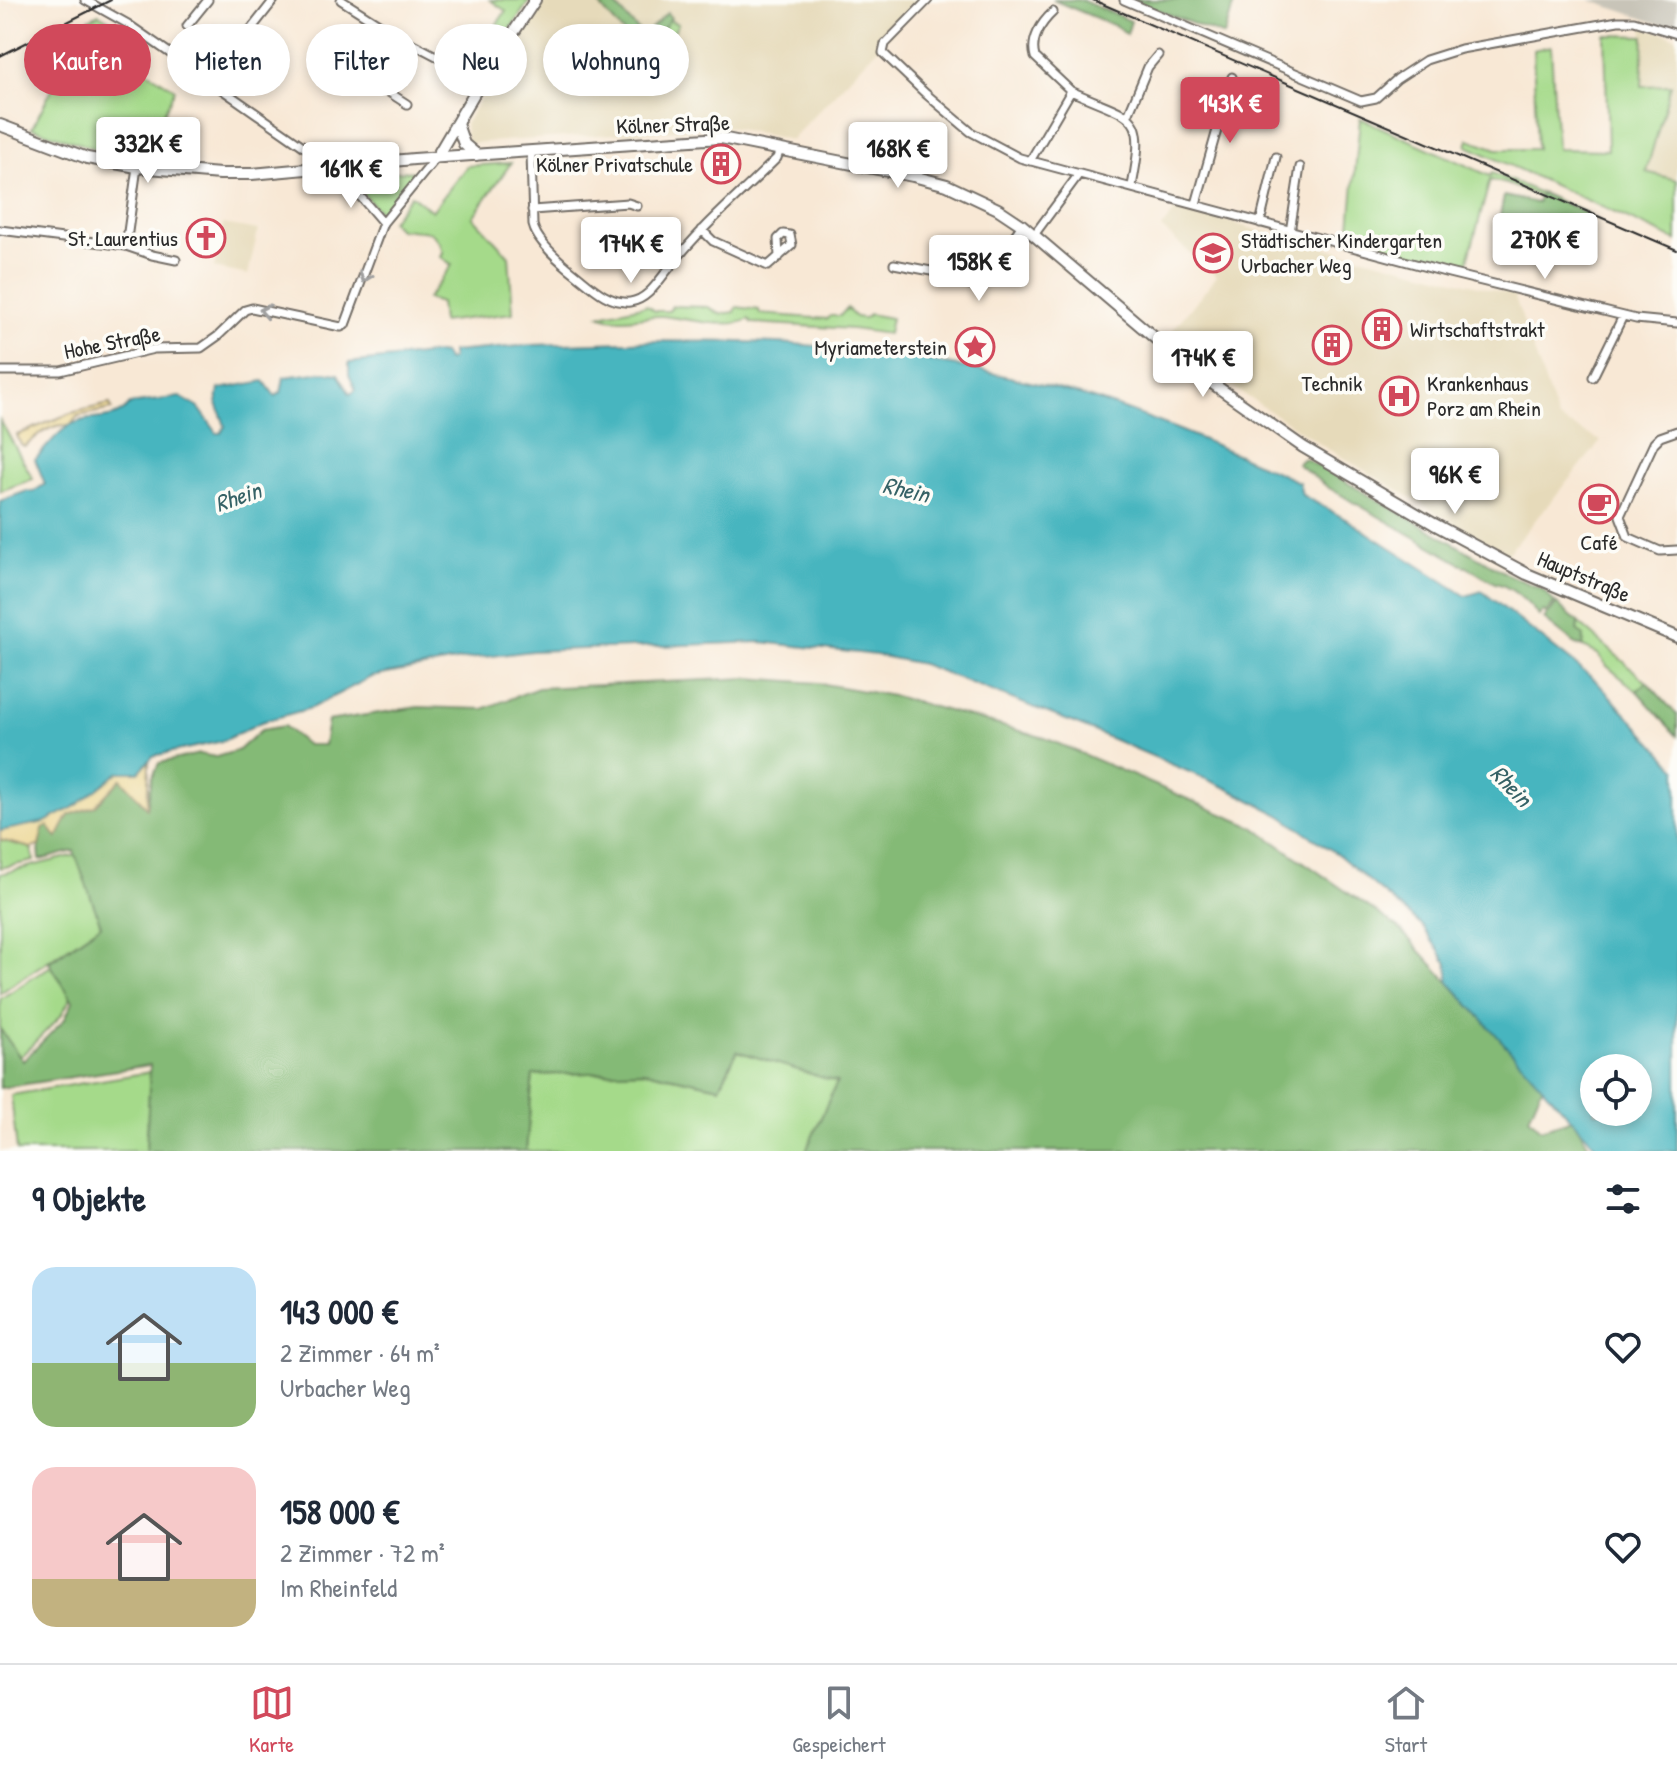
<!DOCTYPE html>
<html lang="de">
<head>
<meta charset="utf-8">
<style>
  :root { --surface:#fff; --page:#f6f6f7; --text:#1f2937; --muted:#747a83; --line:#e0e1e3; --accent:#d1495b }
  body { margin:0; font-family:"Patrick Hand",sans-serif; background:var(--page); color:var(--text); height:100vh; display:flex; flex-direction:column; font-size:30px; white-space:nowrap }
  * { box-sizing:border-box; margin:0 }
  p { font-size:26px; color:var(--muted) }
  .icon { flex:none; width:44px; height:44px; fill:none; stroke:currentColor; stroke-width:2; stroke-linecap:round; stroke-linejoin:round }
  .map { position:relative; height:1151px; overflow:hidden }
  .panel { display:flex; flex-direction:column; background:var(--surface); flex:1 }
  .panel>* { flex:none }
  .top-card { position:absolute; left:24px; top:24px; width:800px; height:72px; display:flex; gap:16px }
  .buttons { position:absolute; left:1580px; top:1054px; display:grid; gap:16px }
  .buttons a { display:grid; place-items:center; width:72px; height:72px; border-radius:50%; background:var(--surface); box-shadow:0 4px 12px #0003; font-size:40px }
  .price { position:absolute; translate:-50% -68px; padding:0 18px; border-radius:8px; background:#fff; color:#222; font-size:26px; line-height:52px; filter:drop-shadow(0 2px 4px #0008) }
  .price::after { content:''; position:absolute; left:50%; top:48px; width:24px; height:18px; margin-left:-12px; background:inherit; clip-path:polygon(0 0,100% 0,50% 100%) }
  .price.selected { background:var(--accent); color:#fff }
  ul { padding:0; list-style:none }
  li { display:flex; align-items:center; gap:24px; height:200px; padding:0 32px }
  li span { display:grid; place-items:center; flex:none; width:224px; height:160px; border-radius:24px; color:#555 }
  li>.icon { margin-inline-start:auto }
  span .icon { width:96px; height:96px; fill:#fffc; stroke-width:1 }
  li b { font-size:34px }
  h2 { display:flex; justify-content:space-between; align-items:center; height:96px; padding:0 32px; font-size:34px }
  .chip { padding:0 28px; border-radius:36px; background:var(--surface); box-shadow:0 4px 12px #0003; font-size:28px; line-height:72px }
  .chip.selected { background:var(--accent); color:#fff }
  .tab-bar { display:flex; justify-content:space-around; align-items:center; height:112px; border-top:2px solid var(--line); background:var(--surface); font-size:22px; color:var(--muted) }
  .tab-bar a { display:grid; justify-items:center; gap:4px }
  .tab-bar .selected { color:var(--accent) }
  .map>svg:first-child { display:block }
  .built { fill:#e6daba }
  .industrial { fill:#c8c4b8 }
  .green { fill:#a5da8a; stroke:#68825a; stroke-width:2 }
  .forest { fill:#84ba76; stroke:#587250; stroke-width:2 }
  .sand { fill:#eeda9e; stroke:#8c8264; stroke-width:2 }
  .water { fill:#46b5bf; stroke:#387075; stroke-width:2; fill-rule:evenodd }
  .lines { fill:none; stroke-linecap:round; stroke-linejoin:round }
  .street-casing { stroke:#736d66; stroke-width:11 }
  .secondary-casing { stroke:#736d66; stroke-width:14 }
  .street { stroke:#fff; stroke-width:7 }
  .secondary { stroke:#fff; stroke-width:10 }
  .tram { stroke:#2b2b2b; stroke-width:2 }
  .oneway { stroke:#a0a0a0 }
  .labels { text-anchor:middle; stroke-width:7; stroke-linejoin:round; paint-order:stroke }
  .street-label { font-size:22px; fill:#2b2b2b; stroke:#fdfcf7 }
  .poi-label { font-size:22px; fill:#2b2b2b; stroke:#fdfcf7; text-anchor:end }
  .water-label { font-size:24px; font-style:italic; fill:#366266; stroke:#fdfcf7 }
</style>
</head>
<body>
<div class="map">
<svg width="1677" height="1151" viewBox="0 0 1677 1151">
  <rect width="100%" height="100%" fill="#fdfcf7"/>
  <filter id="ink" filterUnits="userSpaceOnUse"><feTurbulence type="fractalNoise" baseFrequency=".0125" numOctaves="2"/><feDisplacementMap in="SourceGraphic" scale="16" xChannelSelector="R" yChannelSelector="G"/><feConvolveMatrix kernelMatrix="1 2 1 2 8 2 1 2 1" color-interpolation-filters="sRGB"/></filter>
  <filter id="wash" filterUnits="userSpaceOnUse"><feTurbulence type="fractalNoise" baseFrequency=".006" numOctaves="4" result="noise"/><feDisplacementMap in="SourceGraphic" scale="32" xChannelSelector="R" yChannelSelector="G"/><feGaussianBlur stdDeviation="1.8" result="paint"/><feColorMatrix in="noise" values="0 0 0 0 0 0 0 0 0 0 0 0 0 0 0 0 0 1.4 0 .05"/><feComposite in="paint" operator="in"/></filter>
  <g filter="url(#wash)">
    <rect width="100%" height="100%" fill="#f8e8d5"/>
    <path class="built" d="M540,0H923L791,140L728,127L471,143L466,139L465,124Z
      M1643,28L1660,31L1677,38V180L1646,173L1671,85L1642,86Z
      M1179,206L1256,230L1514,295L1558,419L1601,441L1507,554L1328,449L1239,391L1167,337L1217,276L1161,228Z
      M223,224L258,230L248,275L214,268Z"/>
    <path class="industrial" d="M1589,0H1677V30L1601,4Z"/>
    <path class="green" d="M490,0H530L483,69L473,71L467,67L506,11Z
      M99,14L144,40L130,60L175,89L144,157L106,152L32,128L65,64L57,63L56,59L65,54L60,42L51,45L49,43L86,25L89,19Z
      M669,20L678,24L662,54L656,55L652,44Z
      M1605,35L1644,36L1642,86L1671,85L1646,172L1677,180V241L1467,146L1469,139L1497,149H1537L1533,50L1551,46L1557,149L1608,150Z
      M1360,118L1490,176L1492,173L1541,193L1540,197L1507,184L1490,180L1466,268L1349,238Z
      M511,163L473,217L509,256L513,313L442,322L440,303L427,299L452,265L441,257L443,253L440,243L431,232L399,229L391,221L411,195L432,211L467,166Z
      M407,171L416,173L385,213H380L352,181L351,176Z
      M647,305L655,311H669L672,306L708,307L720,314L735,312L737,307L759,310L760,314L828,319L830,316H840L847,308C856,319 854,317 865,318L869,314L891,318L888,334L852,329L752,323L749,319C731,330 683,318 662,316C643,315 617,324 600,315Z
      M0,420L33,479L0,491Z
      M1578,622L1647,682L1637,691L1607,666L1598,654L1583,647L1584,636L1577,632Z
      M0,840L31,848L34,861L0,868Z
      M76,855L101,925L0,993V874Z
      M51,966L71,997L61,1016L20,1057L0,1029V999Z
      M737,1051L837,1082L806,1151H526L533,1075L645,1071L720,1087Z
      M150,1072L146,1151H17L11,1095Z"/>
    <path class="forest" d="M595,0H611L643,36L667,13L671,18L652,44L659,62L653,67Z
      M1053,0H1081L1131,21L1127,34L1118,27Z
      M1132,0H1235L1224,36Z
      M1541,193L1586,213L1587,217L1571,220C1564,233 1564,246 1555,257L1553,254L1557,237L1499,221L1504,196L1537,203Z
      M1304,458L1511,576L1542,589L1555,603L1546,613L1543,611L1539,616C1529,604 1512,586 1495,583L1329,488L1297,464Z
      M1557,604L1578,622L1577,631L1584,636L1583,647L1574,643L1544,619Z
      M748,678L818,683L898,697L1045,738L1253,827L1399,928L1543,1085L1529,1117L1541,1129L1573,1119L1592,1151H806L837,1082L737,1051L720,1087L645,1071L533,1075L526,1151H146L150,1065L0,1088V1029L23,1061L65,1019L73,1001L49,962L101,925L74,851L40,860L39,846L43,828L49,826L56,837L69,815L95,806L121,779L147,808L152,778L159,763L199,754L216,757L239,750L261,730L284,726L307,745H324L328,721L418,707L483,709L538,688Z
      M1647,682L1677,715V736L1637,691Z"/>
    <path class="sand" d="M110,404L112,409L78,416L70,426C53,422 36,436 25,447L21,445L17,435L71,413Z
      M150,743L147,808L121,779L95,806L69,815L57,838L48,826L43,828L39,846L31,848L0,840V824Z"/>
    <path class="water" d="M659,341C703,342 748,341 793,344C887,351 982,368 1073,393C1151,415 1225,449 1299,482L1302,495L1351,522L1466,596L1482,591L1596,681L1677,769V1151H1600L1449,982L1447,963L1422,926L1340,856L1280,815L1227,788L1084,727L922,664L876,655L761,642L532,651L460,660L371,677L311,708L261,722L223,741L153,756L139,772H119L76,806L45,822L0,831V501L27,491L33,492L45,484L35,459C46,449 54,436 67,427C92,411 111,427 130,404L180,397L199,408L217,433H221L225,426L217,403L219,389L264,381L275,396L281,393L284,377L324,372L338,374L350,394L356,390L349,375V363L437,353L444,354L447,361L452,359V352L531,345ZM1594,1068H1638V1112H1594Z"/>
  </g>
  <g filter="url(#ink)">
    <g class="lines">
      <defs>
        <path id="street" d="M85,0L128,24L316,155L319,168
          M341,0L396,35L482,80
          M928,0L885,44L883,53L926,94L971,132L1020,158L1449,273L1636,319L1677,323
          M1124,0L1361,101L1376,98L1397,79L1426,60L1461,49L1618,21H1634L1677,34
          M187,26L208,0
          M396,35L370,80L407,104
          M237,47L274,0
          M1071,91C1135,120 1147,109 1132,186
          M1128,115L1148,67L1158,55
          M531,152L533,225C537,243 563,264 577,275C592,287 609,304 630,302C648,300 659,280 670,267C701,227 741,194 777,158L780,149
          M1030,161L1071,91L1035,57C1030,40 1041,23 1053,12
          M335,167L383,223
          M1196,204L1232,77
          M532,210L628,203L637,206
          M1260,223L1276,157
          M0,230L126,246L152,255L176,260
          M702,230L713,241L768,266L792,245L790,235L783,234L778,239L779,257
          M1290,232L1300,167
          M1034,235L1079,174
          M126,246L137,167
          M894,264L931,271L978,287L1022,225
          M0,371H60L154,349L201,348L218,336L245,310L252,308L341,327L345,325L383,223L436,158
          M1593,377L1623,316
          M1677,431L1660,437L1654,443L1620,516L1628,537L1660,551L1677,550"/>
        <path id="secondary" d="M457,124L464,144L477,155
          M0,125L87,158L137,167L220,174H252L414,159L721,138L913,176L947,185L998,209L1022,225L1189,367L1303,447L1434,524L1527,574L1677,637
          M436,158L482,80L535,0"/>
      </defs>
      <use href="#street" class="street-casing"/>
      <use href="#secondary" class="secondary-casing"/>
      <use href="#street" class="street"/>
      <use href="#secondary" class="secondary"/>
      <path class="tram" d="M1093,0L1677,250
        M0,56L111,0"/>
    </g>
    <defs><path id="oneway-chevron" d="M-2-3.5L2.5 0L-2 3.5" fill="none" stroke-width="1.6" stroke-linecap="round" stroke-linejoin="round" transform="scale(2)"/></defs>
    <g class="oneway">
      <use href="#oneway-chevron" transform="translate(365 277) rotate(110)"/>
      <use href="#oneway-chevron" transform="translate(265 311) rotate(-169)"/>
    </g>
  </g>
  <defs>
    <symbol id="building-ring" viewBox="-11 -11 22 22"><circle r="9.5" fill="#fdfcf7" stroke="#d1495b" stroke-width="1.5"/><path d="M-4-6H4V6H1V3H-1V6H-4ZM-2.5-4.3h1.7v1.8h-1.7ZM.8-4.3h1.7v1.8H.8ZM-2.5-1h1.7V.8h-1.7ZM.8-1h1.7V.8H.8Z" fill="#d1495b"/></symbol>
    <symbol id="church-ring" viewBox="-11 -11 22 22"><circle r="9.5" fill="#fdfcf7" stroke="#d1495b" stroke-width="1.5"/><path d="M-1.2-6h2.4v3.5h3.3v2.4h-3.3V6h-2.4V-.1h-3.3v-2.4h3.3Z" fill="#d1495b"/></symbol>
    <symbol id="school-ring" viewBox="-11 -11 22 22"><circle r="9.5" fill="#fdfcf7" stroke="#d1495b" stroke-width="1.5"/><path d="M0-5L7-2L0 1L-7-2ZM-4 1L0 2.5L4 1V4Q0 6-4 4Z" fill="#d1495b"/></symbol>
    <symbol id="sight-ring" viewBox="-11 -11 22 22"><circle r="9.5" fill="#fdfcf7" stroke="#d1495b" stroke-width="1.5"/><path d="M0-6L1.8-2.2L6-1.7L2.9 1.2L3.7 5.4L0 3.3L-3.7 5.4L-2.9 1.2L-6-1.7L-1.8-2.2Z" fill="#d1495b"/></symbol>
    <symbol id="hospital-ring" viewBox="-11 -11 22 22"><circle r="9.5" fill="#fdfcf7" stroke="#d1495b" stroke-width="1.5"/><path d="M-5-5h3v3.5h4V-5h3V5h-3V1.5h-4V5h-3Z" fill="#d1495b"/></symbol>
    <symbol id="cafe-ring" viewBox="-11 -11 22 22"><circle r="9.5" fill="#fdfcf7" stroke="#d1495b" stroke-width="1.5"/><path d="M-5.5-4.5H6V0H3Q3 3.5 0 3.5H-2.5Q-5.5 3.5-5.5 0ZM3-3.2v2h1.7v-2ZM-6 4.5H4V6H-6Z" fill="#d1495b"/></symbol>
  </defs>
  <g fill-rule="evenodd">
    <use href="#building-ring" x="699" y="142" width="44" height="44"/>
    <use href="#church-ring" x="184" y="216" width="44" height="44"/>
    <use href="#school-ring" x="1191" y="231" width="44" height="44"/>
    <use href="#building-ring" x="1360" y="307" width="44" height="44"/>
    <use href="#building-ring" x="1310" y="323" width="44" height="44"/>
    <use href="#sight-ring" x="953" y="325" width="44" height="44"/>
    <use href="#hospital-ring" x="1377" y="374" width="44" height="44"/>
    <use href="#cafe-ring" x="1577" y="482" width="44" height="44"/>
  </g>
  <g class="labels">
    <g class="street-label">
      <text transform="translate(673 124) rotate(-2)" y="8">Kölner Straße</text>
      <text transform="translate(112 342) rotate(-11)" y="8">Hohe Straße</text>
      <text transform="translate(1584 576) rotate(23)" y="8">Hauptstraße</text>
    </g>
    <g class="poi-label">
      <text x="693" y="172">Kölner Privatschule</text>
      <text x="178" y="246">St. Laurentius</text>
      <text x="1241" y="248" text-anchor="start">Städtischer Kindergarten<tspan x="1241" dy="25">Urbacher Weg</tspan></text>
      <text x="1410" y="337" text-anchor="start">Wirtschaftstrakt</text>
      <text x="947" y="355">Myriameterstein</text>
      <text x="1332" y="391" text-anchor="middle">Technik</text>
      <text x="1427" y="391" text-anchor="start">Krankenhaus<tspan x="1427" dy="25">Porz am Rhein</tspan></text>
      <text x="1599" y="550" text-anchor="middle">Café</text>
    </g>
    <g class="water-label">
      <text transform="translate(906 490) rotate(13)" y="8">Rhein</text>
      <text transform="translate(238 497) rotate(-19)" y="8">Rhein</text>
      <text transform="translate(1511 786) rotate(46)" y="8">Rhein</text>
    </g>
  </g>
</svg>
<div class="buttons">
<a><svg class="icon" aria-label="locate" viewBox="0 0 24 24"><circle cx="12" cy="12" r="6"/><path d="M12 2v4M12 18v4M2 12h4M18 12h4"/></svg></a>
</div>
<b class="price selected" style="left:1230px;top:145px">143K €</b>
<b class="price" style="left:148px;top:185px">332K €</b>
<b class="price" style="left:898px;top:190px">168K €</b>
<b class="price" style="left:351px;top:210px">161K €</b>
<b class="price" style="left:1545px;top:281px">270K €</b>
<b class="price" style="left:631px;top:285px">174K €</b>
<b class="price" style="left:979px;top:303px">158K €</b>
<b class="price" style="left:1203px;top:399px">174K €</b>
<b class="price" style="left:1455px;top:516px">96K €</b>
<div class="top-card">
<a class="chip selected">Kaufen</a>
<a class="chip">Mieten</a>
<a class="chip">Filter</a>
<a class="chip">Neu</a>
<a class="chip">Wohnung</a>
</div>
</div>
<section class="panel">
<h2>9 Objekte<svg class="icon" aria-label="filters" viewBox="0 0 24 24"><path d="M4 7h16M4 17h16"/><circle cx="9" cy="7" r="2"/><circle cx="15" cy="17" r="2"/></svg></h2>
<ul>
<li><span style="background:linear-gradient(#bfe0f5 60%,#8fb573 0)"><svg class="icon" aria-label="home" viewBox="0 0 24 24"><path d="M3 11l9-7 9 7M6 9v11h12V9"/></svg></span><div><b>143 000 €</b><p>2 Zimmer · 64 m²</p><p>Urbacher Weg</p></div><svg class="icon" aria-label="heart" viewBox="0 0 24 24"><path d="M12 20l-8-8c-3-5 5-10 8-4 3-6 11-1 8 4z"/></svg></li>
<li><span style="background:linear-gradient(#f6c9c9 70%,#c2b280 0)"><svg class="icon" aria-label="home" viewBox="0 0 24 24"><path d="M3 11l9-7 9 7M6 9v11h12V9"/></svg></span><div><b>158 000 €</b><p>2 Zimmer · 72 m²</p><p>Im Rheinfeld</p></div><svg class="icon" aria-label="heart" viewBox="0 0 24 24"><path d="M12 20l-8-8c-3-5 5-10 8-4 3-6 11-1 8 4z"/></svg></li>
</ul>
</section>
<nav class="tab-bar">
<a class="selected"><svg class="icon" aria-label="map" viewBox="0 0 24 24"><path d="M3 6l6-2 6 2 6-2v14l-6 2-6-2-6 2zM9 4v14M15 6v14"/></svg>Karte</a>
<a><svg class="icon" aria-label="saved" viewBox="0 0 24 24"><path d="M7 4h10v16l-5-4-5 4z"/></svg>Gespeichert</a>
<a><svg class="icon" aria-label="home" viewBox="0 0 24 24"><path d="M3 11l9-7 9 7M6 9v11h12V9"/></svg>Start</a>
</nav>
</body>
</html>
